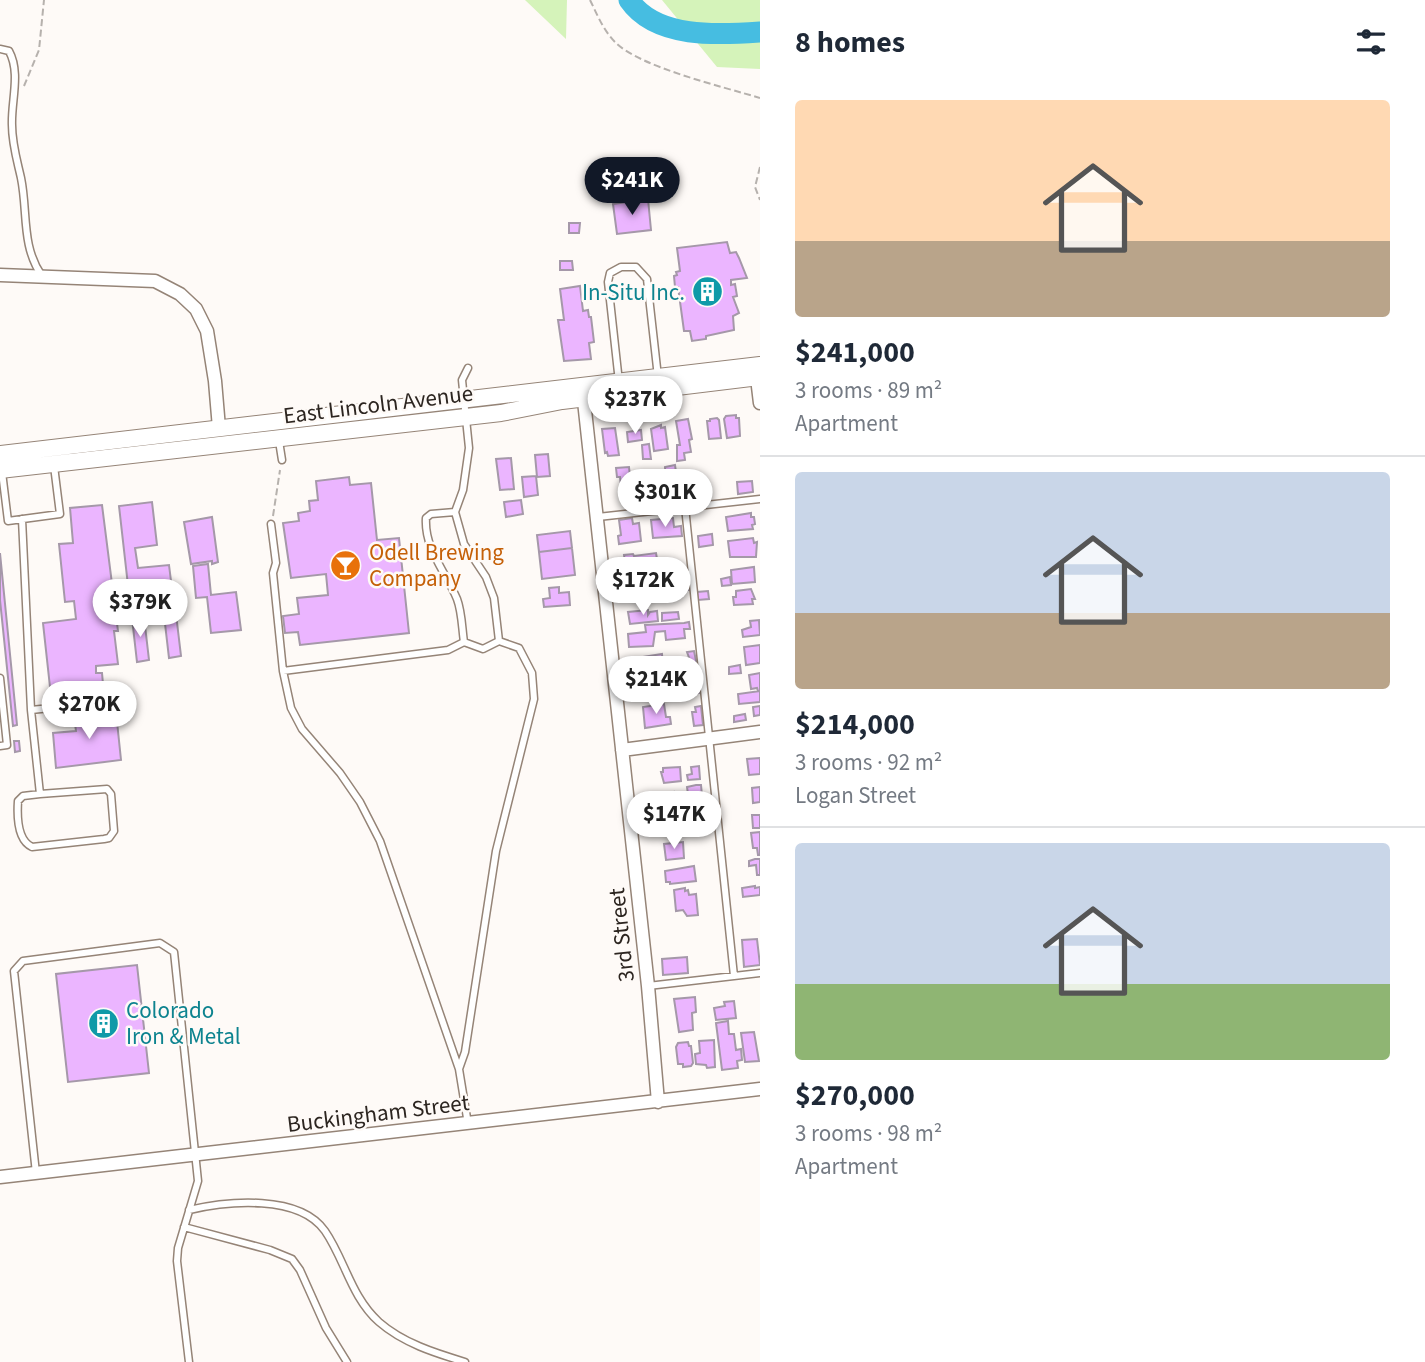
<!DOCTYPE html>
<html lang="en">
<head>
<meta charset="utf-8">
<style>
  :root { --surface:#fff; --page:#f2f2f3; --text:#1f2937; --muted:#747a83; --line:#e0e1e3; --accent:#111827 }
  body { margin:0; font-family:"Source Sans 3",sans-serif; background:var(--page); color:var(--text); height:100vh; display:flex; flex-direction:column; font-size:26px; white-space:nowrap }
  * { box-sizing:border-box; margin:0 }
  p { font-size:23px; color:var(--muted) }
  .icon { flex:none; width:38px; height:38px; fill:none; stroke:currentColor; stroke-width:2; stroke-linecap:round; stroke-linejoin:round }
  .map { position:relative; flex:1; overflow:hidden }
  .sheet { display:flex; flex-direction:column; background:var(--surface); width:665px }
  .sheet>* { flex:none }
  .price { position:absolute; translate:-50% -60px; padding:0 16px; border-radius:24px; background:#fff; color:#222; font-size:23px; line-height:46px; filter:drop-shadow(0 2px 4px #0008) }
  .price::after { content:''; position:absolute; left:50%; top:42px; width:21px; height:16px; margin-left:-10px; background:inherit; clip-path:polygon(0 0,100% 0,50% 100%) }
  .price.current { background:var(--accent); color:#fff }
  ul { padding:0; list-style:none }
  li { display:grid; align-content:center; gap:14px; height:371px; padding:0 35px }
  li+li { border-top:2px solid var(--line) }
  li span { display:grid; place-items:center; height:217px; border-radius:7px; color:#555 }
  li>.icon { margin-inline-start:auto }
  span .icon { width:126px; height:126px; fill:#fffc; stroke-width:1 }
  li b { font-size:30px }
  h2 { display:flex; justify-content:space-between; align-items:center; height:84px; padding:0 35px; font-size:30px }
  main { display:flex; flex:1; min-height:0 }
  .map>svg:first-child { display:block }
  .green { fill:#d5f3ba }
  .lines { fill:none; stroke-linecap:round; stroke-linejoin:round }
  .river { stroke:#46bde1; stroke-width:21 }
  .building { fill:#ebb5ff; stroke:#a598a9; stroke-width:2 }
  .service-casing { stroke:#958477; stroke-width:9 }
  .minor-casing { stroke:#958477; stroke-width:15 }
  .tertiary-casing { stroke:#958477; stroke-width:18 }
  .path { stroke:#b6b1ad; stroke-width:2; stroke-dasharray:7 3.5; stroke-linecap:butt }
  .service { stroke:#fff; stroke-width:6 }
  .minor { stroke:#fff; stroke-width:12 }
  .tertiary { stroke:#fff; stroke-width:16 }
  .labels { text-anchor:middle; stroke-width:5; stroke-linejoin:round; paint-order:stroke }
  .culture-label { font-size:23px; fill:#0d838f; stroke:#fefaf7; text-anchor:end }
  .street-label { font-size:23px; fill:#2c2520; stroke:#fefaf7 }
  .food-label { font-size:23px; fill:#c56008; stroke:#fefaf7; text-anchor:start }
</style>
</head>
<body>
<main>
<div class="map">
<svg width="760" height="1362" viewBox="0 0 760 1362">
  <rect width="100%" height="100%" fill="#fefaf7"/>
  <path class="green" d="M525,0H567L566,39Z
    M662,0H760V69L717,67Z"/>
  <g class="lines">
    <path class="river" d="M629,0C656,39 718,35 760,32"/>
  </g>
  <path class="building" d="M633,168L634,179L614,181L613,174L624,173V169Z
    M648,199L651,230L617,234L613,204Z
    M569,223H580L579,233H569Z
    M727,242L730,253L736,252L739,258L747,278L731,280V285L735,284L737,296L733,297L739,313L733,316L734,330L706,336V339L692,341L690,331H684L678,287H675L674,276L677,275L676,272L680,271L677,248Z
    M560,261H572L573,270H560Z
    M580,286L583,311L588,310L589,317H591L594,342L589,343L591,359L564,361L558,320H564L560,289Z
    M736,415V418H739L740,436L727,438L724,419L726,416Z
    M717,418L719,420L721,438L709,439L707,421H710V419Z
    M688,419L692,439L689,440L691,452L684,453L685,460L677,461V445H680L676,421Z
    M661,425V428L665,427L668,449L654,451L651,429Z
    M615,428L619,455L608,456L607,452L605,453L602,429Z
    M641,430L642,440L628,442L627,432Z
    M649,444L651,459H643L642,445Z
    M548,454L550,476L537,477L535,455Z
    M511,458L514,489L500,490L496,459Z
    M675,465L677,479L666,480L665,467Z
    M629,467L631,486L621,487L620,477H617L616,468Z
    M536,476L538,495L524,497L522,477Z
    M349,477L350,485L371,483L377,540L399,538L409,633L300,645L298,632L285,633L283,616L299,614L297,598L328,595L326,574L291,578L283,523L299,521L298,513L310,511L309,501L318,500L316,481Z
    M752,481L753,492L738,494L737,482Z
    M521,500L523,514L506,517L504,502Z
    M152,502L157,545L135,548L138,568L169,565L173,597L130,603L119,506Z
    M102,505L118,631H114L118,664L96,666V673H102L103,684L98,685L99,695L84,697L83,683L50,687L43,623L76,619L74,601L65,602L59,544L73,543L70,508Z
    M751,513V517H754L755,524L752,525L753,529L728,531L726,517Z
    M212,517L218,562L212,564V561L191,564L184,522Z
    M632,518L633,524L639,523L641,541L619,544L618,536L621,535L619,520Z
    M673,518L674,527L681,526L682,536L653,538L651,520Z
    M570,531L572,548L539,552L537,535Z
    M712,534L713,545L699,547L698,536Z
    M753,538L754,543L757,542L756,557H730L728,541Z
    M572,548L575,575L542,579L539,552Z
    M0,553L17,725L13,726L0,600Z
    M656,553L658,565L626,569L624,555L633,554L634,556Z
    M208,564L211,595L236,592L241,630L211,633L207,597L196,598L193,566Z
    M754,567L755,582L732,584L731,570Z
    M730,577L731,585L722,586L721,579Z
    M644,578L645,584H648L649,586L662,585L663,592L645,595L644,592L642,593V596L627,597L626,589H623L622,581Z
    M688,581L689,590L681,591L680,582Z
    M559,587V593L569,592L570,605L544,607L543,599L550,598L549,588Z
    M751,589L755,599H752L753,604L734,605L733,597H736V591Z
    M708,591L709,599L698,600L697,592Z
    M648,610V615L650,612L657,611L658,621L630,624L628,612Z
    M678,612L679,619L662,621V613Z
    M176,614L181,656L169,658L164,615Z
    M144,617L149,660L137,662L132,618Z
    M759,620L760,635L743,637L742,630L751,627L750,621Z
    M684,623L689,622L690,629H684L685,638L666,640L665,631L655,632L653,646L629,647L628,634L646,632L645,625Z
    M760,645V663L746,665L744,647Z
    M694,651L698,670L692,671V679H698L699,693L693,694L692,684L681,685L678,664L691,663L687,652Z
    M662,654L663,667L655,668V671L637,672L636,658Z
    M740,665L741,673L729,674V667Z
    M760,673V691H758L757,688L751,689L749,675Z
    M671,679L673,695L656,697L654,681Z
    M760,691V702L739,704L738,694Z
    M664,704L666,717H670L671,724L645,728L643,707Z
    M701,706L703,725L694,726L692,712H696L695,707Z
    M760,706V715L754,716L753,707Z
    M116,712L121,760L56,768L53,733L76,731L74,716Z
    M745,714L746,720L734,722V716Z
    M14,741H19L20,751L15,752Z
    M760,758V774L749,775L747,759Z
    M699,766L700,779L688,780L687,775L692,774L691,767Z
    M680,767L681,781L664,783L661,772H663V768Z
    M696,785H701L703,806L689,808V805L684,806L682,795L688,794L687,787Z
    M760,787V802L753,803L752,788Z
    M674,792L676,810H669V813L660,812L659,794Z
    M752,815H760V828H753Z
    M760,832V855H758L757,848H753L751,833Z
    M683,842L684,858L666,860L664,844Z
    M755,859H760V875H757L756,865L749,866V861Z
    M694,866L696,881L670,884V882H666L665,871Z
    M755,886V888L760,887V895L743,897L742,888Z
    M685,888V891L688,890L689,895L696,894L698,915L687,916L683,910L676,911L674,890Z
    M757,939L760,965L744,967L742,940Z
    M687,957L688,973L663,975L662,959Z
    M137,965L149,1073L68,1082L56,974Z
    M695,997L696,1012L692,1013L693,1030L679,1032L674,999Z
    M734,1001L736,1018L716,1020L714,1008L725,1006L724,1002Z
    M728,1021L729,1034H734L736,1050L741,1049L742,1060L737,1061L738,1068L722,1070L716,1023Z
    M754,1032L759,1061L745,1062L741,1033Z
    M714,1040L715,1067L707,1068L706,1065L696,1064L695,1054L700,1053L699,1041Z
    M688,1042L689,1046H691L693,1063L691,1066L683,1067V1064H678L676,1047L678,1043Z"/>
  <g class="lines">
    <defs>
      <path id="service" d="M0,49L9,51C21,73 11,101 12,125C12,144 17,160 21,178C28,212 21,246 42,276
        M619,382L608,282L610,273L621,267H636L647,279L658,377
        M279,441L282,460
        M2,472L8,521L60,514L54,466
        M685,507L734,976
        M455,512L431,514L426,518C424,549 446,572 457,599C462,612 462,629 464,642L483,649L499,641L494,598L486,577L464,544L455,512L463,490L469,448L462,380L468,368
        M598,517L760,499
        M22,519L31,710L40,794L107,789L111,794L114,831L109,838L104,839L32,847C17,840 17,816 18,801L23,796L40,794
        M271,524L276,563L273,573L283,671L291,708L302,729L340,773L360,802L380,841L459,1069L468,1124
        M283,671L448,650L464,642
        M0,678L7,745L0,746
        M31,710L119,701
        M648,986L760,973
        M459,1069L465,1052L496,851L534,699L532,673L519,648L499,641
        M36,1173L14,971L23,961L160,943L174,952L198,1181L178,1248L177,1261L189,1362
        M189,1210C228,1201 299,1194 325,1231C345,1260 351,1297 379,1322C403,1343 435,1353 465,1362
        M184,1227L270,1250L292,1259L300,1270L326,1328L347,1362"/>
      <path id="minor" d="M0,275L155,281L180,294L196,309L207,331L215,381L219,428
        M756,370L760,403
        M583,392L648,986L658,1102
        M622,750L760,732
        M0,1177L760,1089"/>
      <path id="tertiary" d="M0,454L760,365
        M0,470L501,413L562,401L760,377"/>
    </defs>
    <use href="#service" class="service-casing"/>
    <use href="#minor" class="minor-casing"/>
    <use href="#tertiary" class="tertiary-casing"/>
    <path class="path" d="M590,0C597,14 603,30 615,42C639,67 724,87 760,98
      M24,86L39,50L44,0
      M760,167L755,187L760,200
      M273,516L280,470"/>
    <use href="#service" class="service"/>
    <use href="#minor" class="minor"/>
    <use href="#tertiary" class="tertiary"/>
  </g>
  <defs>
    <symbol id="building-disc" viewBox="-11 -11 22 22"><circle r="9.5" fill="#0f9aa8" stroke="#fefaf7"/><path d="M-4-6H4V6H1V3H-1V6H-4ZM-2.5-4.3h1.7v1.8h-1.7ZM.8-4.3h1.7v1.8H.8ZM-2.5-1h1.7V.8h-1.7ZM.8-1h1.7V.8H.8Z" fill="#fff"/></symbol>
    <symbol id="bar-disc" viewBox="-11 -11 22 22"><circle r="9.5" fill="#e8710a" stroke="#fefaf7"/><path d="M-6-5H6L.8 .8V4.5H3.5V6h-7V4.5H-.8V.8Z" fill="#fff"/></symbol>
  </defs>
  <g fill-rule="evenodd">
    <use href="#building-disc" x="690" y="274" width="35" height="35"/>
    <use href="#bar-disc" x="328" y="548" width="35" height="35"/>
    <use href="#building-disc" x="86" y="1006" width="35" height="35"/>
  </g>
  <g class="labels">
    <g class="culture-label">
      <text x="685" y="300">In-Situ Inc.</text>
      <text x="126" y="1018" text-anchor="start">Colorado<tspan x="126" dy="26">Iron &amp; Metal</tspan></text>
    </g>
    <g class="street-label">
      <text transform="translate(378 404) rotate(-7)" y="8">East Lincoln Avenue</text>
      <text transform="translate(621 935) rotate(-96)" y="8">3rd Street</text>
      <text transform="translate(378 1113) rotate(-7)" y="8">Buckingham Street</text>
    </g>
    <g class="food-label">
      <text x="369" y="560">Odell Brewing<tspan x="369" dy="26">Company</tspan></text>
    </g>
  </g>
</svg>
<b class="price current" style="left:632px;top:217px">$241K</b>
<b class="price" style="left:635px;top:436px">$237K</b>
<b class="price" style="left:665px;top:529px">$301K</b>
<b class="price" style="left:643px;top:617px">$172K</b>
<b class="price" style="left:140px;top:639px">$379K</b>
<b class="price" style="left:656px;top:716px">$214K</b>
<b class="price" style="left:89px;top:741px">$270K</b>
<b class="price" style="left:674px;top:851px">$147K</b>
</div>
<section class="sheet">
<h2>8 homes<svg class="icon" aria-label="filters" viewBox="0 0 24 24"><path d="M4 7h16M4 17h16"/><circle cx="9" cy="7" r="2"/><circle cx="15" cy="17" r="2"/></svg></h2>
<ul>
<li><span style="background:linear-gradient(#ffd9b3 65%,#b9a48a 0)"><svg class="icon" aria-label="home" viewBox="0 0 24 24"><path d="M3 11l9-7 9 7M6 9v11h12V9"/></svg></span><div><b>$241,000</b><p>3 rooms · 89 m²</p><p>Apartment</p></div></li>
<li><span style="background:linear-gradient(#c9d6e8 65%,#b9a48a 0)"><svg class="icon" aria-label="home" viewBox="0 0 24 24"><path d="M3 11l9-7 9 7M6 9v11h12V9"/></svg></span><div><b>$214,000</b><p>3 rooms · 92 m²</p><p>Logan Street</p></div></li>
<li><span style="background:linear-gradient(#c9d6e8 65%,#8fb573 0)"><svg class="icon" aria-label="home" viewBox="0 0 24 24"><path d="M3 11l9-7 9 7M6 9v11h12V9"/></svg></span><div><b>$270,000</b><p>3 rooms · 98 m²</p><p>Apartment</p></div></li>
</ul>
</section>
</main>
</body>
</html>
